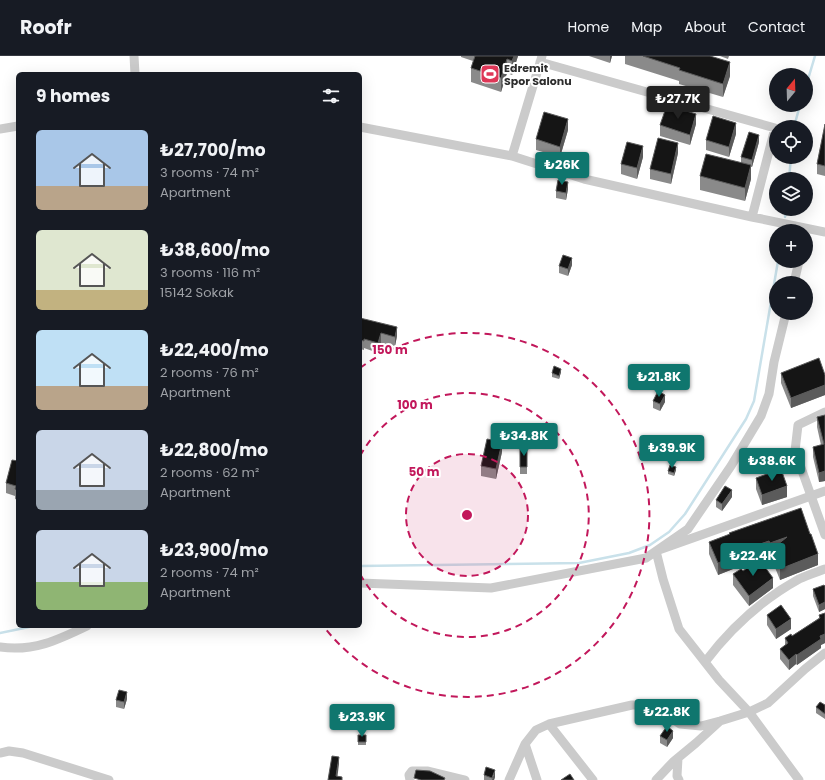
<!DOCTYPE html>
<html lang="en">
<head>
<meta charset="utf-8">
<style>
  :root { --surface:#171b24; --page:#20242c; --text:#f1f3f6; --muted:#9ea1a6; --line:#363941; --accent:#0f766e }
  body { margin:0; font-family:Poppins,sans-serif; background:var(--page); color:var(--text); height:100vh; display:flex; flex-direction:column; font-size:15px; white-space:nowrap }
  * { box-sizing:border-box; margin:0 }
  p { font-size:13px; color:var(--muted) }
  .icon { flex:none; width:22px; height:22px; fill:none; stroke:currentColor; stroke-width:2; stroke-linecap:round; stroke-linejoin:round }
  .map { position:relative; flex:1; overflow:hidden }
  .drawer { position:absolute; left:16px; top:16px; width:346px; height:556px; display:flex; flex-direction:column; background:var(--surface); border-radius:6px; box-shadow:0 4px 16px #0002 }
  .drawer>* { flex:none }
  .needle { width:26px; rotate:19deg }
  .buttons { position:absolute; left:769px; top:12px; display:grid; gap:8px }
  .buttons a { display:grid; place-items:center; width:44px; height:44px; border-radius:50%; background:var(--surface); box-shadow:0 4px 16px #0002; font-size:20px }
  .price { position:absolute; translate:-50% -34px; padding:0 9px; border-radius:4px; background:var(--accent); color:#fff; font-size:13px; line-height:26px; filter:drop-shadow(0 1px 2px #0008) }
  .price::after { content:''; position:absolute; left:50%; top:24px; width:12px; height:9px; margin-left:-6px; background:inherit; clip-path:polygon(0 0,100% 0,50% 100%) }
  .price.selected { background:#222; color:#fff }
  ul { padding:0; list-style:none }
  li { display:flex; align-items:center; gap:12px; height:100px; padding:0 20px }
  li span { display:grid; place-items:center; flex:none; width:112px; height:80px; border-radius:6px; color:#555 }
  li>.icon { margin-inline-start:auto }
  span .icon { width:48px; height:48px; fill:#fffc; stroke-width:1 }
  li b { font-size:17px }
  h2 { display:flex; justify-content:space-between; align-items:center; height:48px; padding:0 20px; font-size:17px }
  header { display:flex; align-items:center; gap:24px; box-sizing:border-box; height:56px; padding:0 20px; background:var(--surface); border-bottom:1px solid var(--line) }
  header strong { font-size:19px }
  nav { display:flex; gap:22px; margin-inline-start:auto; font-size:14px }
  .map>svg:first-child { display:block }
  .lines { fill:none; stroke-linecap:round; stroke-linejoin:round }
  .stream { stroke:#c9e1ea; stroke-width:2.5 }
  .minor { stroke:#cbcbcb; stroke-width:9 }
  .wall { fill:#8a8a8a }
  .shaded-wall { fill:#5b5b5b }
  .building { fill:#151515; stroke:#5b5b5b }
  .ring { fill:none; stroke:#c2185b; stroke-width:2; stroke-dasharray:7 5 }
  .labels { text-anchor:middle; stroke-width:4; stroke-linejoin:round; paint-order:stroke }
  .poi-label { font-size:11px; font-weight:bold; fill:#2e2e2e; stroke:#fff; text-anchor:start }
  .centre { fill:#c2185b; stroke:#fff; stroke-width:2 }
  .ring-label { font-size:12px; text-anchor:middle; font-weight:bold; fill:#c2185b; stroke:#fff; stroke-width:4; stroke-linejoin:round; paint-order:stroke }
</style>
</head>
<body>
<header>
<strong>Roofr</strong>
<nav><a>Home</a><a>Map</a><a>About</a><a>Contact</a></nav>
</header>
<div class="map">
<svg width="825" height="724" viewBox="0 0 825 724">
  <rect width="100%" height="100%" fill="#fff"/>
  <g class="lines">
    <path class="stream" d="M806,30L815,0
      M794,71L800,49
      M789,123L791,101
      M785,161L786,153
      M360,510L579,507L629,497L650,489L669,476L685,458L746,363L754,345L778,205
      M0,577L34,570"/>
    <path class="minor" d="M134,0L135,18
      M540,6L775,72L752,161
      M360,71L512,100L584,123L752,161L825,176
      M0,73L18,70
      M512,100L542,0
      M794,227L799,205
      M825,356L798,369L795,395L825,479
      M360,527L491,532L646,502L688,473L731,410L761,360L769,338L774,306L786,257
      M0,591C33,596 58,584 87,570
      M705,606C730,573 763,543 799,523C807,519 817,516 825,513
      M549,668L593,724
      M525,688L537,724
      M0,697L9,695L23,697L109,724
      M678,702L677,720L679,724
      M410,724L409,719L412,715H428L465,724
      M509,724L525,688L536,674L549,668L632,649H645L660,655L680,668L701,670L720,665L749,656L768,647L805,613L825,597
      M656,724L673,706L696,687L719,666
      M799,724L749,656L719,624L679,573L663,523L656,495L825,435"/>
  </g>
  <path class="wall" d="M461,0H518L512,19L507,17L501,36L471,26V12L473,5L461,1Z
    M589,0H612L610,7Z
    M625,0H710L730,20L723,41L679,28V25L625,8Z
    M720,0H729L728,3Z
    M696,68L690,89L660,80V69Z
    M825,68V120L817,118V108Z
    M568,74L560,101L536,94V83Z
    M736,78L729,101L706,94V84Z
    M759,86L752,111H751V123L745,145L700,134V120L741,107V101Z
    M678,97L671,128L650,123V113Z
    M643,101L637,123L621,118V108Z
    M568,133L566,144L556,142V135Z
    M572,209L568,220L559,217V210Z
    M360,262L397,280L395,290L381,287L378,297L364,292V294L360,293Z
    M561,316L559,323L552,321V317Z
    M781,317L825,319V339L791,352L781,327Z
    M653,345L665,346L660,355L653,352Z
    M825,359V425L819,426L813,401V391L821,389L817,371V361Z
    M520,391H527V418H520Z
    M502,396L496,423L481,420V410Z
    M18,405V444L15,443V440L6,437V427Z
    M676,414L674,420L668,418V415Z
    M756,422L787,441L762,449L756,433Z
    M732,441L722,455L716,451V444Z
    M801,452L818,509L780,524L772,504V498L770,499L769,496L753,501V505L718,519L709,498V486Z
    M743,515L773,532L749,550L733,529V518Z
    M825,530V553L819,556L813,540V533Z
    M825,557V587L821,589V592L797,609L796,608L789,614L780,603V593L785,589V582L792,580L819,562V559Z
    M767,559L791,573L776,583L767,569Z
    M127,643L124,653L116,651V644Z
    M825,649V663L816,657V651Z
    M358,679H366V689H358Z
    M660,680L673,682L667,691L660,687Z
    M484,719L495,721L494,724H484Z"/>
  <path class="shaded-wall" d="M514,0H518L512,19V5Z
    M610,0H612L610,7Z
    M507,3V17L501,36V22Z
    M730,6V20L723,41V28Z
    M696,58V68L690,89V79Z
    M568,63V74L560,101V91Z
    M736,67V78L729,101V91Z
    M759,79V86L752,111V104Z
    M678,87V97L671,128V118Z
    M643,90V101L637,123V112Z
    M751,109V123L745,145V132Z
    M568,126V133L566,144V137Z
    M572,202V209L568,220V213Z
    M397,271V280L395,290V281Z
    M381,277V287L378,297V287Z
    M561,313V316L559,323V320Z
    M825,329V339L791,352V342Z
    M665,339V346L660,355V348Z
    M502,386V396L496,423V413Z
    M676,411V414L674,420V417Z
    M825,415V425L819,426V417Z
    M787,430V441L762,449V439Z
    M732,434V441L722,455V448Z
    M787,481L772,493V498L770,499V487Z
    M769,485V496L753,501V505L718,519V507L751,491Z
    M818,498V509L780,524V513Z
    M773,522V532L749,550V540Z
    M825,546V553L819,556V549Z
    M791,563V573L776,583V573Z
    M825,578V587L821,589V592L797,609V599L820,580Z
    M796,598V608L789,614V604Z
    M127,636V643L124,653V646Z
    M673,675V682L667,691V684Z
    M339,701V708L337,724L336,720Z
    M495,714V721L494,724H492Z"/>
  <path class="building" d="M475,0H514L512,5L507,3L501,22L471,12Z
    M643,0H710L730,6L723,28L679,14L680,12Z
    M667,49L696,58L690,79L660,69Z
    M544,56L568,63L560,91L536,83Z
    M713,60L736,67L729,91L706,84Z
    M825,68V110L817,108Z
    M749,76L759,79L752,104L741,101Z
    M658,82L678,87L671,118L650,113Z
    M627,86L643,90L637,112L621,108Z
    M706,98L751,109L745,132L700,120Z
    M558,124L568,126L566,137L556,135Z
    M563,199L572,202L568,213L559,210Z
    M360,262L397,271L395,281L381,277L378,287L364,283V285L360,284Z
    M819,302L825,319V329L791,342L781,317Z
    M554,310L561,313L559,320L552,317Z
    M658,335L665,339L660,348L653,345Z
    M825,359V415L819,417L813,391L824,388L817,361Z
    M487,383L502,386L496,413L481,410Z
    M520,391H527V411H520Z
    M12,404L18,405V434L15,433L16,430L6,427Z
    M670,409L676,411L674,417L668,415Z
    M781,413L787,430L762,439L756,422Z
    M725,430L732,434L722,448L716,444Z
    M801,452L810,478H811L818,498L780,513L772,493L787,481L770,487L769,485L751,491L753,493L718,507L709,486L730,478L729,477Z
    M759,503L773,522L749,540L733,518L741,513L743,515Z
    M824,529L825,530V546L819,549L813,533Z
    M781,549L791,563L776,573L767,559Z
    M825,557V578L820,580L821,583L797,599L796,598L789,604L780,593L788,587L785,582L791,578L792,580L820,562L819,559Z
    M119,634L127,636L124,646L116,644Z
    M820,646L825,649V658L816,651Z
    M667,670L673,675L667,684L660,680Z
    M358,679H366V686H358Z
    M332,700L339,701L336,720L342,721V724H328Z
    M486,711L495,714L492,722L484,719Z
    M416,714L430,715L445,722L444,724H421L414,722Z
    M570,718L574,724H561Z"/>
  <circle cx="467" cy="459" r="61" fill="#c2185b" fill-opacity=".12"/>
  <g class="ring">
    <circle cx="467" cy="459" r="61"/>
    <path d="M360 400A122 122 0 1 1 360 518"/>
    <path d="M360 312A182 182 0 1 1 324 571"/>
  </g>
  <defs>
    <symbol id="stadium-square" viewBox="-11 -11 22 22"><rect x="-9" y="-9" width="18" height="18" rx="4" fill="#de3757" stroke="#fff"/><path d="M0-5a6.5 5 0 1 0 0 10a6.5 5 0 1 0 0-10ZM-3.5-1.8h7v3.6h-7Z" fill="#fff"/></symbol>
  </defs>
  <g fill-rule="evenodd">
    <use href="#stadium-square" x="479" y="7" width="22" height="22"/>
  </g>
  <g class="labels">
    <g class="poi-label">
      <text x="504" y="16">Edremit<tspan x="504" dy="13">Spor Salonu</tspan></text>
    </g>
  </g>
  <circle cx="467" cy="459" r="6" class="centre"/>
  <g class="ring-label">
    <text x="390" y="298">150 m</text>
    <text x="415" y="353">100 m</text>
    <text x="424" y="420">50 m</text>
  </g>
</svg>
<div class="buttons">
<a><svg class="needle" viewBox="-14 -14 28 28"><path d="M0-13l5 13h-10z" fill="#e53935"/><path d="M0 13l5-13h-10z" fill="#9ea1a6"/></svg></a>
<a><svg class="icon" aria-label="locate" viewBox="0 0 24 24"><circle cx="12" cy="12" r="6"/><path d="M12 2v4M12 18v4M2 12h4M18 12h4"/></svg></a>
<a><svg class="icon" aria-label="layers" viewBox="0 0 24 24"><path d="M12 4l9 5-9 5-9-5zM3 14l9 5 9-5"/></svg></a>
<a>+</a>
<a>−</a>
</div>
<b class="price selected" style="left:678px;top:64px">₺27.7K</b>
<b class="price" style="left:562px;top:130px">₺26K</b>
<b class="price" style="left:659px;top:342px">₺21.8K</b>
<b class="price" style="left:524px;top:401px">₺34.8K</b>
<b class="price" style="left:672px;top:413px">₺39.9K</b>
<b class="price" style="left:772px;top:426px">₺38.6K</b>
<b class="price" style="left:753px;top:521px">₺22.4K</b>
<b class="price" style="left:667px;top:677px">₺22.8K</b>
<b class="price" style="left:362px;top:682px">₺23.9K</b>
<section class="drawer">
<h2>9 homes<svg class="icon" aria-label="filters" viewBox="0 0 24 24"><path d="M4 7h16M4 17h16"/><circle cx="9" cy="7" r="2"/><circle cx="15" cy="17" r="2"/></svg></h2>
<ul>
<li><span style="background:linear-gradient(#a9c7e8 70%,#b9a48a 0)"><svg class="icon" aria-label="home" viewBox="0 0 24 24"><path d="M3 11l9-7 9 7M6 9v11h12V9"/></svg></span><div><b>₺27,700/mo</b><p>3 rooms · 74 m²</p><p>Apartment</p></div></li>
<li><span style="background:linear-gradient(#dfe7d0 75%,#c2b280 0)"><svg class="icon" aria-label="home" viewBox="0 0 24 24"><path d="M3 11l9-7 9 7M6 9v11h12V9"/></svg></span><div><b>₺38,600/mo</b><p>3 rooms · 116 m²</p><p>15142 Sokak</p></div></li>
<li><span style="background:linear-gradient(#bfe0f5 70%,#b9a48a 0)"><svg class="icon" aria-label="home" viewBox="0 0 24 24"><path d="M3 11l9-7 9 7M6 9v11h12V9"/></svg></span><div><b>₺22,400/mo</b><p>2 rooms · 76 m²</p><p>Apartment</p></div></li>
<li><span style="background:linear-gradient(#c9d6e8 75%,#9aa5b1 0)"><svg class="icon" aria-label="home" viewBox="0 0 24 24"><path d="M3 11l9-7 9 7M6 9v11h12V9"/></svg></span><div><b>₺22,800/mo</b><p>2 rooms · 62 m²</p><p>Apartment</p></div></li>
<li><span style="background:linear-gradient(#c9d6e8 65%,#8fb573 0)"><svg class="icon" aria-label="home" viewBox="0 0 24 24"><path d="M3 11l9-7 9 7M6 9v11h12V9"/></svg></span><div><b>₺23,900/mo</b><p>2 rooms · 74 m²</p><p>Apartment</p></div></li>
</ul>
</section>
</div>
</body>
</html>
